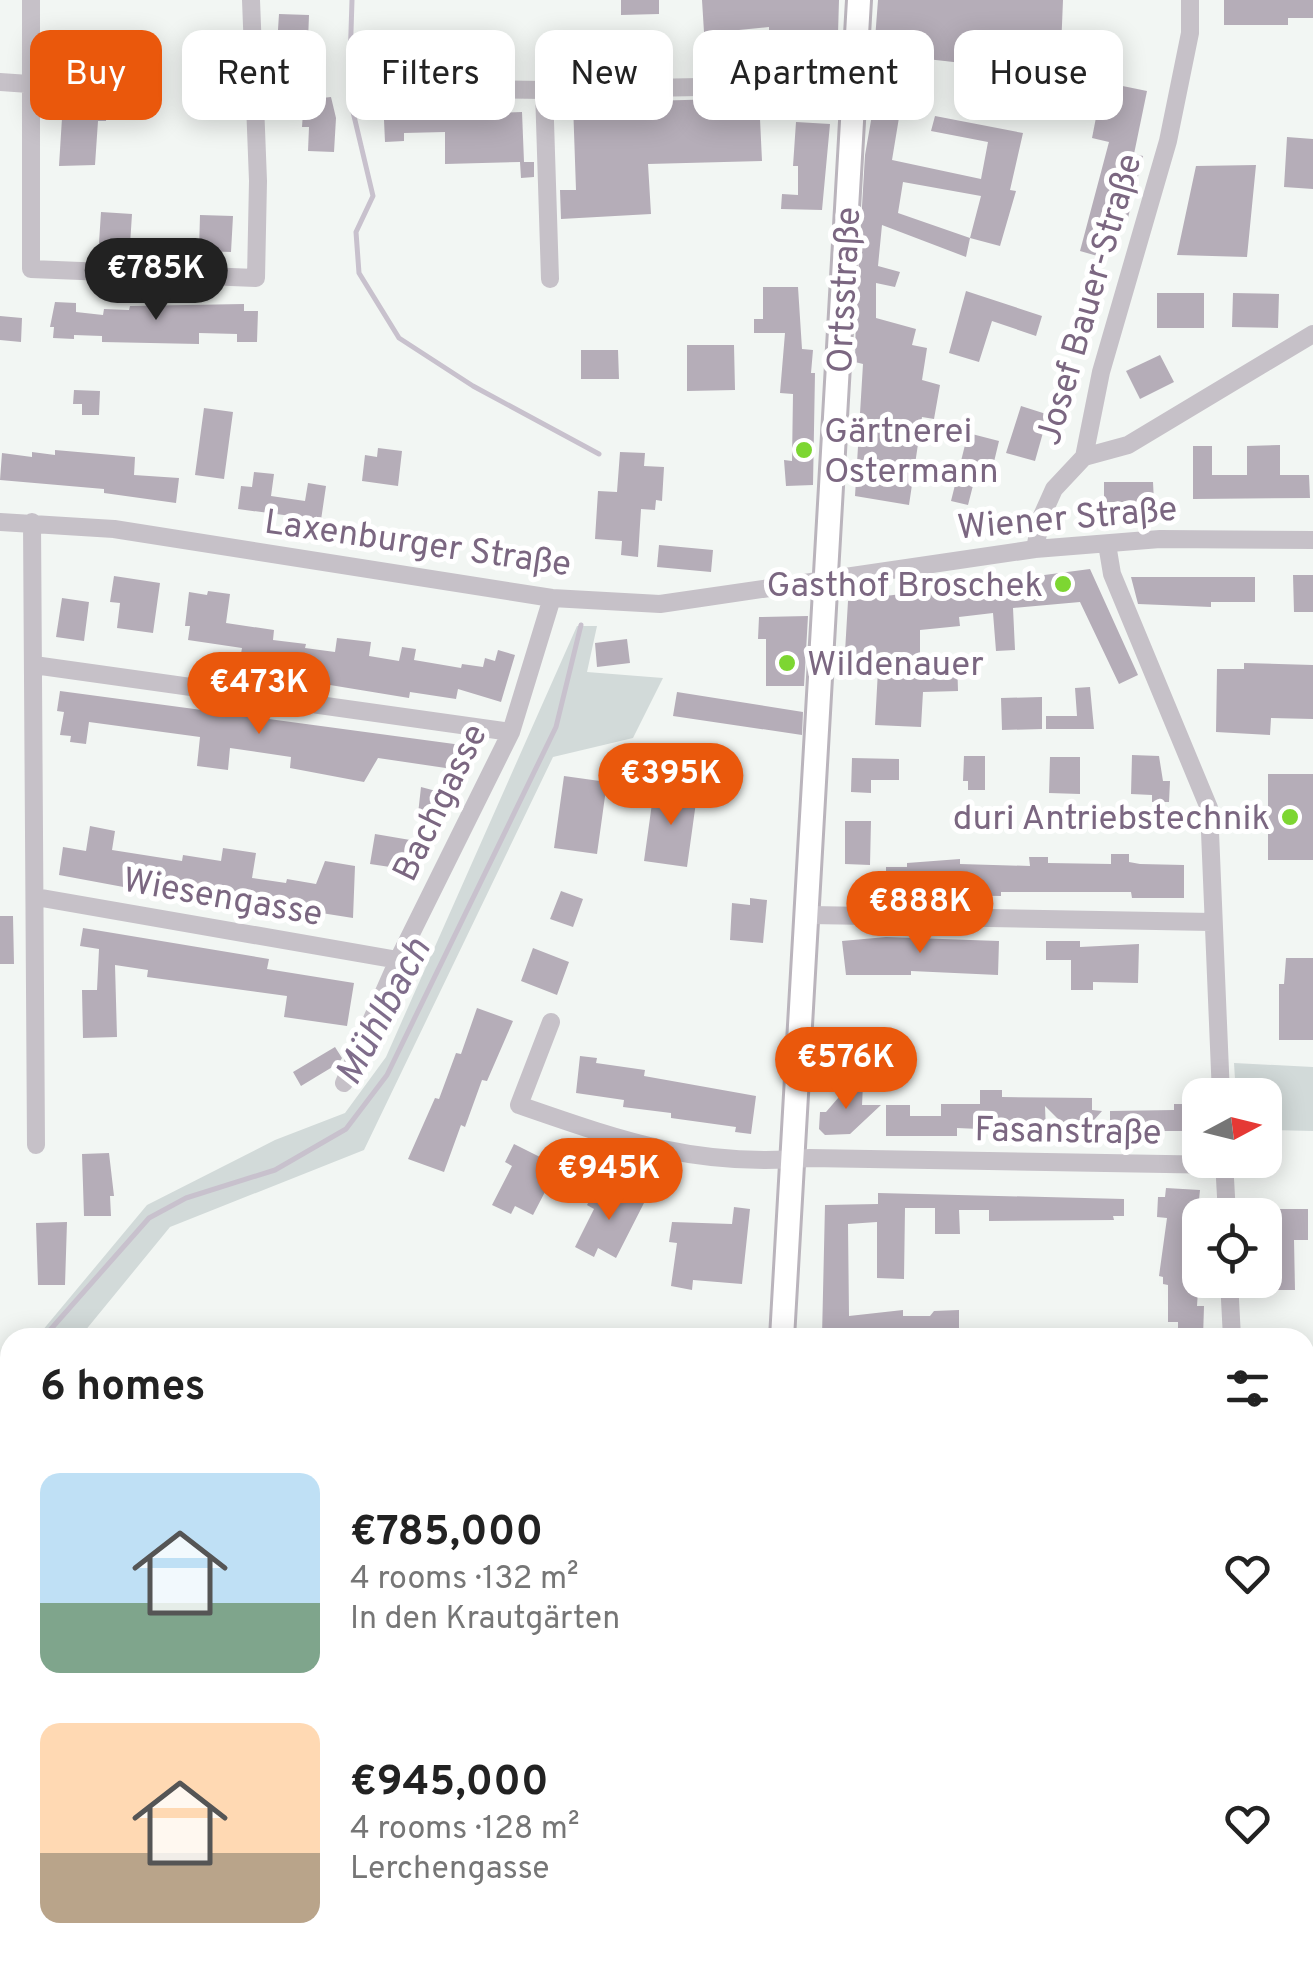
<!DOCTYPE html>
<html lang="en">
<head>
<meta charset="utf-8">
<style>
  :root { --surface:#fff; --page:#f2f2f2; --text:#222; --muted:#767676; --accent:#ea580c }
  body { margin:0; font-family:Overpass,sans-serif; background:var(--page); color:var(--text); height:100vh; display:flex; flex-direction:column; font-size:38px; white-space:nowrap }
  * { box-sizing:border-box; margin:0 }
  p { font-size:32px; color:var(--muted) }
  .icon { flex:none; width:55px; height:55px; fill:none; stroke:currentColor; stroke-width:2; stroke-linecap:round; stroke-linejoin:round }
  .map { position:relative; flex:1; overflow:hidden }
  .sheet { position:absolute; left:0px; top:1328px; width:1315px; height:642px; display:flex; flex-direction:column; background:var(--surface); border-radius:30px 30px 0 0; box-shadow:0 5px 25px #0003 }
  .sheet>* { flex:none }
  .banner { position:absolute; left:30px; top:30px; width:1255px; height:90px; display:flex; gap:20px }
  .needle { width:65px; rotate:83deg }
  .controls { position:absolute; left:1182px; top:1078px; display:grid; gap:20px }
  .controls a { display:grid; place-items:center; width:100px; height:100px; border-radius:20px; background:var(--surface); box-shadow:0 5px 25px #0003; font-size:50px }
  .price { position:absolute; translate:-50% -85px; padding:0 22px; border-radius:35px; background:var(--accent); color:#fff; font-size:32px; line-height:65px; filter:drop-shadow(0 2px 5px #0008) }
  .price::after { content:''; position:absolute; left:50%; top:60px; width:30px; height:22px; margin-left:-15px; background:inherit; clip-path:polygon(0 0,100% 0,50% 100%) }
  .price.on { background:#222; color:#fff }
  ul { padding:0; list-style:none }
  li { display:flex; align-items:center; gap:30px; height:250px; padding:0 40px }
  li span { display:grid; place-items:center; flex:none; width:280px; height:200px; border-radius:20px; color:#555 }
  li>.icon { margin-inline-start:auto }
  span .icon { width:120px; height:120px; fill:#fffc; stroke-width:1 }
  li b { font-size:42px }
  h2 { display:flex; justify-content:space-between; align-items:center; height:120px; padding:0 40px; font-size:42px }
  .pill { padding:0 35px; border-radius:20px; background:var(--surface); box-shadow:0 5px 25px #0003; font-size:35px; line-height:90px }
  .pill.on { background:var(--accent); color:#fff }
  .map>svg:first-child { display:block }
  .green { fill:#d2dad9 }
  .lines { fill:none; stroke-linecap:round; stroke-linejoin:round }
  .stream { stroke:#c8c1cd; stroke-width:5 }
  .building { fill:#b5adb8; fill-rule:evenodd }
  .secondary-casing { stroke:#bab4bc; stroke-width:28 }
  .primary-casing { stroke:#b8b3ba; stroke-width:30 }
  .street { stroke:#c6c1c8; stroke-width:18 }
  .secondary { stroke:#fff; stroke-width:22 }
  .primary { stroke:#fff; stroke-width:25 }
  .poi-dot { fill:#7dd632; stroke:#fff; stroke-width:4 }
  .labels { text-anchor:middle; stroke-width:10; stroke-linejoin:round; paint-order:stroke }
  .street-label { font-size:35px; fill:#7b6781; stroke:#fff }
  .poi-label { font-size:35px; fill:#7b6781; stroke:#fff; text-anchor:start }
  .water-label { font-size:38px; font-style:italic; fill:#7f6d8b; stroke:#fff }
</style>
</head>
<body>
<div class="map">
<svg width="1313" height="1969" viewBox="0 0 1313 1969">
  <rect width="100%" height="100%" fill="#f2f6f3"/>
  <path class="green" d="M577,626H597L587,672L663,678L633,738L553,757L364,1150L170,1227L80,1337H37L147,1205L275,1140L345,1113L386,1057Z
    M1234,1063L1313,1067V1131L1265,1130V1095H1236Z
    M0,1885L10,1888V1960H278L331,1969H0Z
    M579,1960H776V1969H593Z"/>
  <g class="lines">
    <path class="stream" d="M352,0L349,95L373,196L356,232L359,273L399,338L473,386L599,454
      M43,1338L149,1218L186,1198L275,1170L346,1129L387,1075L556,727L581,625
      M0,1397L10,1383"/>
  </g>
  <path class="building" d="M621,0H659V14L621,15Z
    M702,0H839L837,68L818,69L819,38L786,39L787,57L769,58V27L739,30L740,44L722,46L721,31L704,32Z
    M878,0H1063L1060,74L909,57L892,160L981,179L988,142L931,131L935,116L1023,133L1010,190L1016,191L1000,246L970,238L966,257L882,225L878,266L900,272L895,287L876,283V318L916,329L912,345L927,348L922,380L940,385L934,419L922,417L909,505L855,496L863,364L855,362L856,309L865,155L876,92H871ZM903,182L981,196L970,238L898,213Z
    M1224,0H1313V18H1288V25H1224Z
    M279,14L309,15L307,67L319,66L322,98L331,97L336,118L334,152L308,151L309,127H302L304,96L292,97L287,46L277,45Z
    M78,79L108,80L106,121H98L95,165L59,166L63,102L77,103Z
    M1103,82L1147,91L1134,154L1143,156L1127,222L1111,219L1101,257L1080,251L1109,142L1092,138Z
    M400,97L493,102L494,113L522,112L524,162H534V177L521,178L520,162L445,164V132L404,133V141L385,142L383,98Z
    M759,98L762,161L648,164L651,214L561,219L560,190H576L573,103Z
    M796,122L830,124L822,210L781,209L782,194L798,195V166H793Z
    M1287,137L1313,139V189L1284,187Z
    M1256,165L1247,257L1177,255L1196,166Z
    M101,212L132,214L130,245L99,243Z
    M200,215L233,216L231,252L199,251Z
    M763,287H798L802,349L813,350L811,373H815L813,485L786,486L784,460L792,461L793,394L780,393L785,333H754V319H763Z
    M966,291L1042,316L1036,336L992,321L979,362L949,353Z
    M1157,293H1204V328H1157Z
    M1233,293L1279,294L1278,328L1232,327Z
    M55,302L76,303V312L103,315L104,309L129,310L130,306L244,304V311H258L257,342H237V334L199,333V344L102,342V336L74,335V339L53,338L54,327H50Z
    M0,316L22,318L21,342L0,340Z
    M687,345H734L735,390L687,391Z
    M581,350H618L619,379H581Z
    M1160,355L1174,382L1140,399L1126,371Z
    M74,390L100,391L99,415H82V404H73Z
    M1021,406L1065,420L1060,434L1044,429L1035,461L1006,453Z
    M204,408L233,412L224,479L195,475Z
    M968,433L999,441L993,466L979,462L968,505L951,501Z
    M1280,445V475H1309L1310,498L1193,499V446H1212V475H1247V446Z
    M378,448L402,451L398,486L362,481L365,455L377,457Z
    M55,450L135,457L134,475L179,478L176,503L104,493V489L0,480L2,453L32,457V452L55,455Z
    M620,452L645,453L644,466L664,467L662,501L656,500L655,510L641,509L638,557L621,555L622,541L595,539L598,491L617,492Z
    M254,472L274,474L271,496L305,501L308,483L326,486L321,520L238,509L241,486L252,487Z
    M1104,482H1153L1154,502H1104Z
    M659,545L713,550L711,572L657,567Z
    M1090,569L1138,675L1119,684L1080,602L1013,608L1015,650L996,651L993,613L959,617L960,626L920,630V658L957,657L958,691L923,692L921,727L875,725L878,670L844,669L848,601Z
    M1293,575H1313V612H1294Z
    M114,576L160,583L153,633L117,628L120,603L110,602Z
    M1131,577H1255V602H1211V607L1138,604Z
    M208,591L230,594L226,623L274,630L273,640L306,644L305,648L335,652L337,638L371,642L369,656L399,661L402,647L416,649L414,660L461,668L462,664L483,667L485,658L495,661L498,650L515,655L501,702L458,689L456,699L410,692L409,698L238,670L242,648L188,640L190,626H185L189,592L207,595Z
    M62,598L89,602L84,641L56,637Z
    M808,616L804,686H766V639H758L759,617Z
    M627,639L630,663L597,667L595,643Z
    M1244,663L1313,665V719L1271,718L1270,735L1216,732L1217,669H1244Z
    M1090,687L1094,729H1046V716H1077L1075,688Z
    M60,691L469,746L466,771L378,758L364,782L290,768L291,757L230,748L228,770L197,766L200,737L89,722L86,744L70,742L71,736L60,735L64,712L57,711Z
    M677,692L803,712L802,735L673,716Z
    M1042,697V729L1002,730L1001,698Z
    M1132,755L1159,756L1163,781H1170L1169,802H1152V795L1131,794Z
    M964,756H985V790H968V781H963Z
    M1050,757H1080V794L1049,793Z
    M852,758L899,759V780H871V793L851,792Z
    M1268,774H1313V860H1268Z
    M564,776L607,782L597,854L554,848Z
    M421,787L451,795L435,823L418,814Z
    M654,789L697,795L687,867L644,861Z
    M845,821H871L870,865L845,864Z
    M90,826L115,831L112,850L182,861L183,855L221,861L223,848L256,853L252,878L286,883L287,879L316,884L325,861L355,866L353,918L296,909L295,915L248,907L247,910L59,875L63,847L86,851Z
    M375,834L422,842L417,871L370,864Z
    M1111,854H1129V862L1140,864L1184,865V898H1132L1131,892H1001V896L886,894V867H907V863L960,859V864L1030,866L1029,857H1048V863L1111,864Z
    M561,891L583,899L573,927L550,919Z
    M750,898L767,900L763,943L730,940L732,903L750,905Z
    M0,916H13L14,964H0Z
    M83,928L269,959L267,969L354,983L347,1026L284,1017L287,996L147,977L148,970L115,965L117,1037L83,1038L82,990H97L99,949L80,946Z
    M886,937L999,941L998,975L911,971V975H846L842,941Z
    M1046,941H1080V947L1139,944L1138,983L1093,982V990H1071V960H1046Z
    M533,948L569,962L557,995L521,981Z
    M1286,958H1313V1040H1279V984H1284Z
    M477,1008L513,1021L487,1081L482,1080L465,1127L461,1125L444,1172L408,1159L435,1098L439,1099L456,1053L461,1054Z
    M335,1047L342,1058L339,1063L301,1086L293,1072Z
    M580,1056L597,1058L596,1063L645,1070L644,1076L756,1096L751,1134L735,1132L736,1127L671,1118V1113L623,1107L624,1100L576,1093Z
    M845,1082L863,1084L862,1105H881L850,1134L825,1135L819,1129L820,1112H826L845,1090Z
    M980,1090H1002V1097L1092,1098V1110L1102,1111L1086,1129H1068L1045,1106L1046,1132L957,1128V1136H886V1105H910V1116H941V1104H980Z
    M1174,1104H1195V1131H1135V1137H1110V1111L1174,1110Z
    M514,1144L540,1157L543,1151L561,1161L533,1215L515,1206L511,1214L492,1205L512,1166L505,1162Z
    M109,1153L114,1196H110L111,1216H84L82,1154Z
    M597,1186L622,1199L625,1194L644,1203L616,1258L598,1248L594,1257L575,1247L594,1209L587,1205Z
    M1166,1188L1200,1190L1194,1250L1200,1259L1197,1306H1204L1203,1338H1178V1322H1168V1285L1163,1284V1277L1159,1276L1167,1218L1157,1217L1158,1197H1165Z
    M878,1193L1124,1199V1216H1113L1114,1220L989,1221V1210H959L960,1234H935V1208H905L904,1279L877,1278V1222L848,1224L849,1316L903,1310V1316H930L934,1311L959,1310V1337H822L825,1205L878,1204Z
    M734,1207L750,1209L742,1284L693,1280L692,1290L671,1286L677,1243L669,1242L672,1222L732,1224Z
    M1271,1209H1308V1240H1294L1295,1290H1276V1282H1265V1251H1271Z
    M67,1222L65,1285H38L36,1223Z"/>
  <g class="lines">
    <defs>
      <path id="secondary" d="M782,1338L859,0
        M1305,1908H1313
        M797,1960L800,1969
        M869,1969L888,1960"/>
      <path id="primary" d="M0,1868L10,1872
        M388,1960L460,1969"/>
    </defs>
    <use href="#secondary" class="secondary-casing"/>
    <use href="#primary" class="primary-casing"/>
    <path class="street" d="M31,0V269L256,278L258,181L251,0
      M0,82L29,84
      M408,88L544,90L856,84
      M544,90L550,279
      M1084,457L1128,445L1313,334
      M0,522L114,529L552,598L660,604L1035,549L1160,539L1313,540
      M32,522L36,1145
      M1107,544L1112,574L1209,808L1221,1095
      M1035,549L1041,518L1054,489L1084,457L1101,372L1168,141L1190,33V0
      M34,665L511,732
      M36,897L398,960
      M810,915L1212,922
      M551,1022L519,1105C623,1141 698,1168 810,1158L1225,1165
      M344,1083L398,960L511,732L552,598
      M1224,1160L1227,1215
      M1229,1280L1232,1338"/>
    <use href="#secondary" class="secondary"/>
    <use href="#primary" class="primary"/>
  </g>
  <g class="poi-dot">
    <circle cx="804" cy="450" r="10"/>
    <circle cx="1063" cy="584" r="10"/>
    <circle cx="787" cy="663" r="10"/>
    <circle cx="1290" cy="817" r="10"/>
  </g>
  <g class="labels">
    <g class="street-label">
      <text transform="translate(843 290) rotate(-87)" y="12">Ortsstraße</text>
      <text transform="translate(1088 299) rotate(-74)" y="12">Josef Bauer-Straße</text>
      <text transform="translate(1067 517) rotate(-5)" y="12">Wiener Straße</text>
      <text transform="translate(418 542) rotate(8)" y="12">Laxenburger Straße</text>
      <text transform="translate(439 802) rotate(-64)" y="12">Bachgasse</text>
      <text transform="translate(223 896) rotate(10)" y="12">Wiesengasse</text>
      <text transform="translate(1068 1130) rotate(1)" y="12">Fasanstraße</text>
    </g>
    <g class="poi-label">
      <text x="824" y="442">Gärtnerei<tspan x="824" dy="40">Ostermann</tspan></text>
      <text x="1043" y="596" text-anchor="end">Gasthof Broschek</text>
      <text x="807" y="675">Wildenauer</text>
      <text x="1270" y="829" text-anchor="end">duri Antriebstechnik</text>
    </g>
    <g class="water-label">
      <text transform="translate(382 1011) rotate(-62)" y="13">Mühlbach</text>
    </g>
  </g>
</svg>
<div class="controls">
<a><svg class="needle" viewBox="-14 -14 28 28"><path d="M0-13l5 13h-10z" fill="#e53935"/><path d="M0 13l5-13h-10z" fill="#767676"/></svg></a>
<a><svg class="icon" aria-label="locate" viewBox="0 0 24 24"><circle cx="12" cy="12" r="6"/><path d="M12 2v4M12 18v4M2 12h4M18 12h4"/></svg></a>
</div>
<b class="price on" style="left:156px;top:323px">€785K</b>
<b class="price" style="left:259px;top:737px">€473K</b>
<b class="price" style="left:671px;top:828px">€395K</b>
<b class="price" style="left:920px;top:956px">€888K</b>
<b class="price" style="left:846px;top:1112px">€576K</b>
<b class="price" style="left:609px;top:1223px">€945K</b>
<div class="banner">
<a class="pill on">Buy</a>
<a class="pill">Rent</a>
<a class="pill">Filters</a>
<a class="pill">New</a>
<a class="pill">Apartment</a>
<a class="pill">House</a>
</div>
<section class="sheet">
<h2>6 homes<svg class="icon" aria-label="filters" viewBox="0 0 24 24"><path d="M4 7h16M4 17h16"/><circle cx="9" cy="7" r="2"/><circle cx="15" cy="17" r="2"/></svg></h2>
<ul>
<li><span style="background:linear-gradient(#bfe0f5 65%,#7fa58c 0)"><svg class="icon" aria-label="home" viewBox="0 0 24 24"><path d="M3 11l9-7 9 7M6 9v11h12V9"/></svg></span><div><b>€785,000</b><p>4 rooms · 132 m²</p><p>In den Krautgärten</p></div><svg class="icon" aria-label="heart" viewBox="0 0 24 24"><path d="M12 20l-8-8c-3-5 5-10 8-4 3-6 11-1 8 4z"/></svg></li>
<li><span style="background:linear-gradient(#ffd9b3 65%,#b9a48a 0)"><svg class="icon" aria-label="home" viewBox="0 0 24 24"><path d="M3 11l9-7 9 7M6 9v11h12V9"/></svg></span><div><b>€945,000</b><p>4 rooms · 128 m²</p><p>Lerchengasse</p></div><svg class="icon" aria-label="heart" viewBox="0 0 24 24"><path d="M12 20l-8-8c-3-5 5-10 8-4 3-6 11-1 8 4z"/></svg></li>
</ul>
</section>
</div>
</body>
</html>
